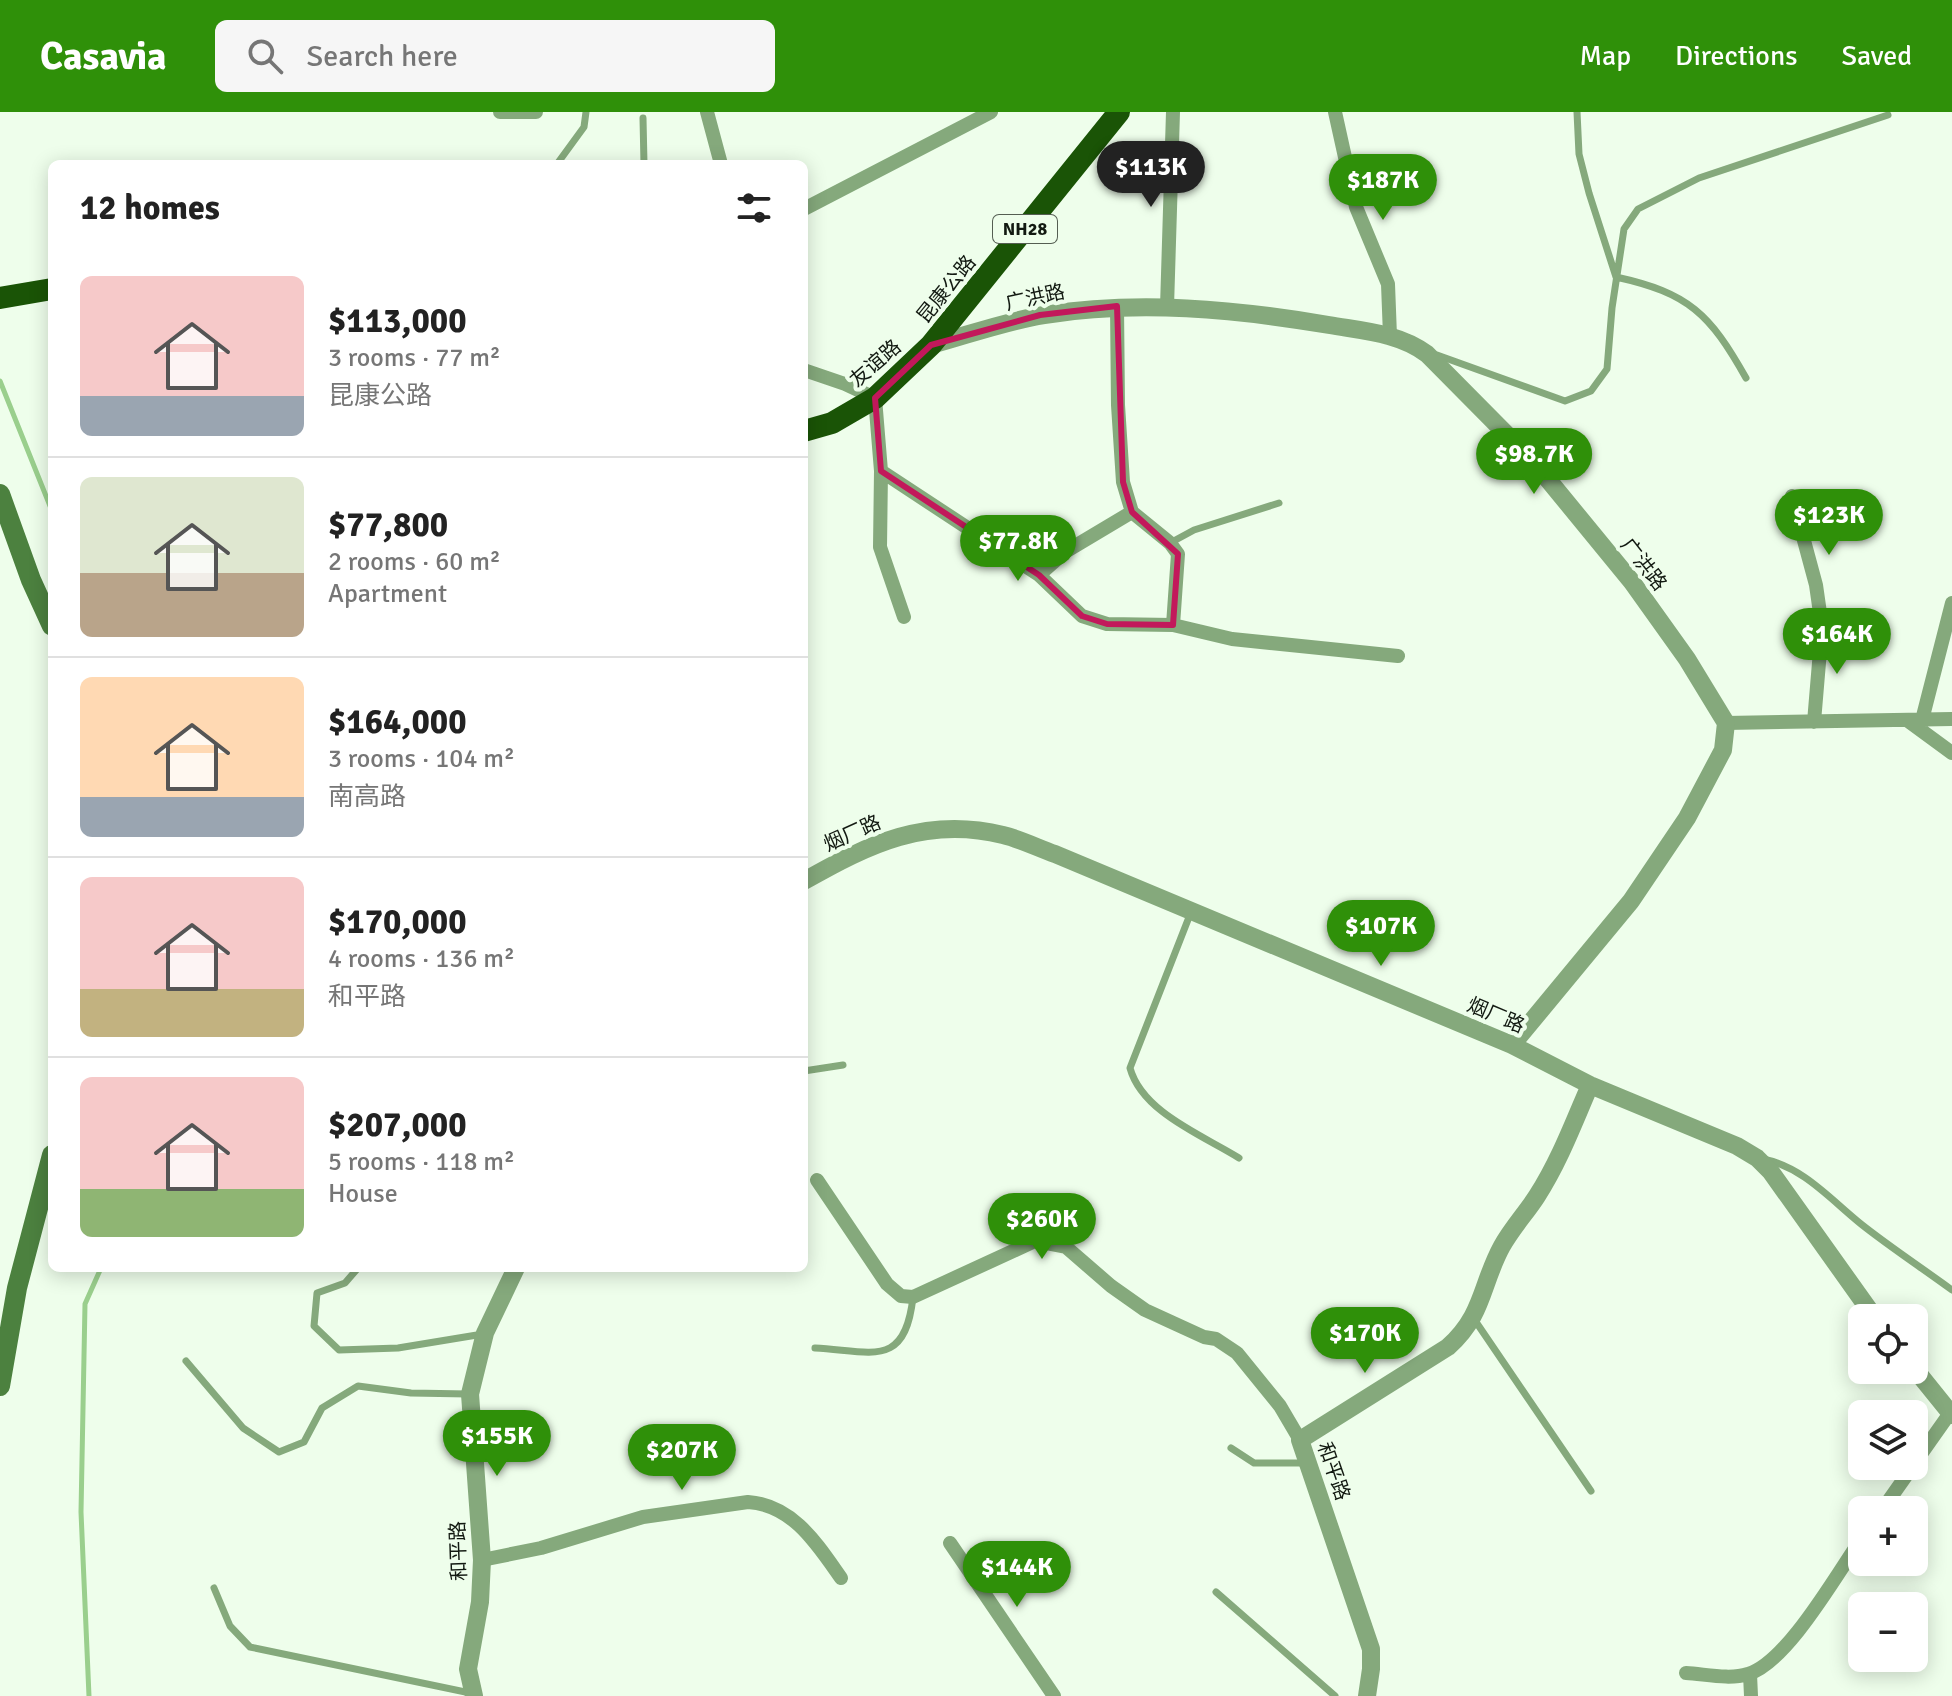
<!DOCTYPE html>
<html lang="en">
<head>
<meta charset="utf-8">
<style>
  :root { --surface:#fff; --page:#f6f6f6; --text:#222; --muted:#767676; --line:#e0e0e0; --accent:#2f9009 }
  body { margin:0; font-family:Signika,"Noto Sans SC",sans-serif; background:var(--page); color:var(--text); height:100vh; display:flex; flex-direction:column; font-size:30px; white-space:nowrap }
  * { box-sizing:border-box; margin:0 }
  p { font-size:26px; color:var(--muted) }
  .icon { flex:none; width:44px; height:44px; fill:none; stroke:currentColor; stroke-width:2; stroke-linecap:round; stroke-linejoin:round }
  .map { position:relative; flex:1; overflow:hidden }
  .details { position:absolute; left:48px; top:48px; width:760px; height:1112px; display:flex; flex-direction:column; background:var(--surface); border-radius:12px; box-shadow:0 4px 20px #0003 }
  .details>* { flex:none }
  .fabs { position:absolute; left:1848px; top:1192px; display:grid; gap:16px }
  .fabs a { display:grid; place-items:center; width:80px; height:80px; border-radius:12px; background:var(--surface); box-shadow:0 4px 20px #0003; font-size:40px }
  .price { position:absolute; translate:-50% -68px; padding:0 18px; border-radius:28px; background:var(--accent); color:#fff; font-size:26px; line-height:52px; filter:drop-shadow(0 2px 4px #0008) }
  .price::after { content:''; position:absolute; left:50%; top:48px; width:24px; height:18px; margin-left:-12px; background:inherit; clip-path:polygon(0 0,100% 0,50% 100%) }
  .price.current { background:#222; color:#fff }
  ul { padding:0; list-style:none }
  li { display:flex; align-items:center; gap:24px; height:200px; padding:0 32px }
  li+li { border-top:2px solid var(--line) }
  li span { display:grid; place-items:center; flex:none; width:224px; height:160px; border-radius:12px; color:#555 }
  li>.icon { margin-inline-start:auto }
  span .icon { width:96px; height:96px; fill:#fffc; stroke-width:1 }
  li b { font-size:34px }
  h2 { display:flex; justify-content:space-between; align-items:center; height:96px; padding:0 32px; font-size:34px }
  header { display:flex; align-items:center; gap:48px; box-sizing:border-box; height:112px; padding:0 40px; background:var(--accent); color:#fff }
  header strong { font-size:38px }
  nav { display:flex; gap:44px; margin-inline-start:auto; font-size:28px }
  .search { width:560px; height:72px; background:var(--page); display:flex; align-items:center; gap:20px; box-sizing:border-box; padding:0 28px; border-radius:12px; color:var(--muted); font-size:30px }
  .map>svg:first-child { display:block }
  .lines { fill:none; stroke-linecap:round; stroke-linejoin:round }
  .stream { stroke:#9acf8d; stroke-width:5 }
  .service { stroke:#85a97c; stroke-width:7 }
  .minor { stroke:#85a97c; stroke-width:14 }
  .tertiary { stroke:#85a97c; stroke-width:18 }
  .secondary { stroke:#4c813f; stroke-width:20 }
  .trunk { stroke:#1a5406; stroke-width:22 }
  .marked { fill:none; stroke:#c2185b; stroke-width:6; stroke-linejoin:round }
  .labels { text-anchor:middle; stroke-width:8; stroke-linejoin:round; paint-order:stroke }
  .shield { fill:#eefeeb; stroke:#545e52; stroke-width:2 }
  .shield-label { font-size:18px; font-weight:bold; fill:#121911 }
  .street-label { font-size:20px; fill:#121911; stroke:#eefeeb }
</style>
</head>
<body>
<header>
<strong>Casavia</strong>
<div class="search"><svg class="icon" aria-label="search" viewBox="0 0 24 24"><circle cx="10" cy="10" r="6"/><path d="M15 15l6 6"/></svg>Search here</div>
<nav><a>Map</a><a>Directions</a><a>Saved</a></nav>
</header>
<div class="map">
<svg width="1952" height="1584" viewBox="0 0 1952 1584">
  <rect width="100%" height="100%" fill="#eefeeb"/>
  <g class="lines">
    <path class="stream" d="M0,269L52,399
      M89,1584L81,1400L85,1192L101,1156"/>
    <path class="service" d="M1577,0L1579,42L1589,81L1616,165C1689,181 1710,202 1746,266
      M643,6L644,52
      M557,52L584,15L586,0
      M1437,243L1565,289L1591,279L1607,257L1612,196L1624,117L1638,97L1699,66L1888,3
      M1170,431L1194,418L1279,391
      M1191,800L1130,956C1142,1000 1202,1023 1239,1046
      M804,959L843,953
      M1763,1047C1803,1055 1830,1087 1861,1112C1890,1135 1922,1156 1952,1178
      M358,1156L345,1171L317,1181L314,1214L339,1238L398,1236L483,1222
      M1474,1207L1591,1379
      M815,1236C872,1239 905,1257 913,1185
      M186,1249L243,1316L279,1340L304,1330L322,1296L358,1274L411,1281L468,1282
      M1231,1336L1254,1351H1306
      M214,1476L230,1514L250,1535L470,1581
      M1216,1480L1335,1584"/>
    <path class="minor" d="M500,0H536
      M707,0L721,52
      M1335,0L1356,95L1388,172L1390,224
      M804,97L991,0
      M1117,194L1118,293L1123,370L1132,400L1170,431L1178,442L1173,513L1232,527L1398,544
      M1167,195L1173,0
      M804,258L845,272L875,286L881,359L880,435L904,505
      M881,359L1039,463L1082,504L1107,512L1173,513
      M1792,384L1816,473L1822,515L1814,610
      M1039,463L1065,440L1132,400
      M1907,608L1952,641
      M1922,608L1952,491
      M1726,611L1952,607
      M817,1068L887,1172L901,1184L913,1185L1035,1129L1066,1135L1111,1174L1145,1198L1204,1225L1216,1227L1237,1241L1280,1294L1300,1328
      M1914,1352L1950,1301
      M1882,1398L1913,1354
      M950,1431L1054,1584
      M482,1448L541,1436L643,1405L748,1390C793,1393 817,1432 841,1466
      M1686,1561C1705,1562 1729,1568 1748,1562C1787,1551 1838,1460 1862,1426
      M1750,1562L1751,1584"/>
    <path class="tertiary" d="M931,233C968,223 1006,209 1044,203C1138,188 1235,197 1329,213C1363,219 1399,221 1427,242L1532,348L1632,470L1687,547L1726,611L1723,638L1687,706L1631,789L1512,933
      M804,769C869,732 926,704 1003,723C1020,727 1038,736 1055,742L1512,933L1590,973L1737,1034L1757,1046L1771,1060L1875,1206
      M1914,1256L1952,1303
      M474,1584L468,1557L480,1490L482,1448L470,1282L485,1221L516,1156
      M1367,1584L1371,1557V1537L1300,1328L1448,1235C1484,1203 1481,1172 1502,1134C1512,1116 1526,1101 1537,1084C1559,1050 1574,1010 1590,973"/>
    <path class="secondary" d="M0,382L31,468L52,514
      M0,1274L17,1176L52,1043"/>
    <path class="trunk" d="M0,186L52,177
      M804,319L832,311L875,286L931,233L1119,0"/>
  </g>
  <path class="marked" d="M1117,194L1123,370L1132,400L1178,442L1173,513L1107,512L1082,504L1039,463L881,359L875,286L931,233L1040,203Z"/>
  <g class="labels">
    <rect class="shield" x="993" y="103" width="64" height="28" rx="6"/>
    <g class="shield-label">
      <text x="1025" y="123">NH28</text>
    </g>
    <g class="street-label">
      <text transform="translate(946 177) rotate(-51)" y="7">昆康公路</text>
      <text transform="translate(1035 185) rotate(-12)" y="7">广洪路</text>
      <text transform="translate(875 251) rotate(-41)" y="7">友谊路</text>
      <text transform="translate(1644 452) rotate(52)" y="7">广洪路</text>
      <text transform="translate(852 721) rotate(-24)" y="7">烟厂路</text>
      <text transform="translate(1496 903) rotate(23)" y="7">烟厂路</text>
      <text transform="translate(1334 1359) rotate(71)" y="7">和平路</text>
      <text transform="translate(458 1439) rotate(-92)" y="7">和平路</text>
    </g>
  </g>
</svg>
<div class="fabs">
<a><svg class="icon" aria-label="locate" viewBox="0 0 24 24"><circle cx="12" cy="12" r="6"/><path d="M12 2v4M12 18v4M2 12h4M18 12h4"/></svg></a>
<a><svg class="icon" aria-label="layers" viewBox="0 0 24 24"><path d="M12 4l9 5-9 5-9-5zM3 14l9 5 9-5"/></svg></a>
<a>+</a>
<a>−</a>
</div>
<b class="price current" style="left:1151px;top:97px">$113K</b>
<b class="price" style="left:1383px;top:110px">$187K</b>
<b class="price" style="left:1534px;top:384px">$98.7K</b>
<b class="price" style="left:1829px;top:445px">$123K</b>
<b class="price" style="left:1018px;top:471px">$77.8K</b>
<b class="price" style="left:1837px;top:564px">$164K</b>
<b class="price" style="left:1381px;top:856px">$107K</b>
<b class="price" style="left:1042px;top:1149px">$260K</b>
<b class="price" style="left:1365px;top:1263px">$170K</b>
<b class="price" style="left:497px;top:1366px">$155K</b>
<b class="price" style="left:682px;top:1380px">$207K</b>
<b class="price" style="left:1017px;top:1497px">$144K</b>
<section class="details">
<h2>12 homes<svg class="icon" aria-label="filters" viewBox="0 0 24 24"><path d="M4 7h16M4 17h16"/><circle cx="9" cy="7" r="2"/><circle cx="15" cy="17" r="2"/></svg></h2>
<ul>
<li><span style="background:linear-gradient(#f6c9c9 75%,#9aa5b1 0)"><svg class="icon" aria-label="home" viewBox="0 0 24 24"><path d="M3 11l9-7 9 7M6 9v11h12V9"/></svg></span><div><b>$113,000</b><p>3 rooms · 77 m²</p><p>昆康公路</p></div></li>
<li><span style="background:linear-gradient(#dfe7d0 60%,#b9a48a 0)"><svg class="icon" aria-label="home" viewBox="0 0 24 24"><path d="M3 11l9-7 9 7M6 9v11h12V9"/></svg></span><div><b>$77,800</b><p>2 rooms · 60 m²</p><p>Apartment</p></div></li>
<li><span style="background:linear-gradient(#ffd9b3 75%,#9aa5b1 0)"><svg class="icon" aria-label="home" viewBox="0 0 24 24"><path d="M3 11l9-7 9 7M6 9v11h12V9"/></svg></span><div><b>$164,000</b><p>3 rooms · 104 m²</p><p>南高路</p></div></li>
<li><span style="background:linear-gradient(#f6c9c9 70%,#c2b280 0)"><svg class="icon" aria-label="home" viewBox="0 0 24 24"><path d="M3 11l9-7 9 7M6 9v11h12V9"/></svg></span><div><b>$170,000</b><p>4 rooms · 136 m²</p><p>和平路</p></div></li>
<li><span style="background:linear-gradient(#f6c9c9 70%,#8fb573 0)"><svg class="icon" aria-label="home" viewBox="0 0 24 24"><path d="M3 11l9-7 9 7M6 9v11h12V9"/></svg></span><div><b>$207,000</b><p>5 rooms · 118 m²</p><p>House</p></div></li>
</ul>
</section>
</div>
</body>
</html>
